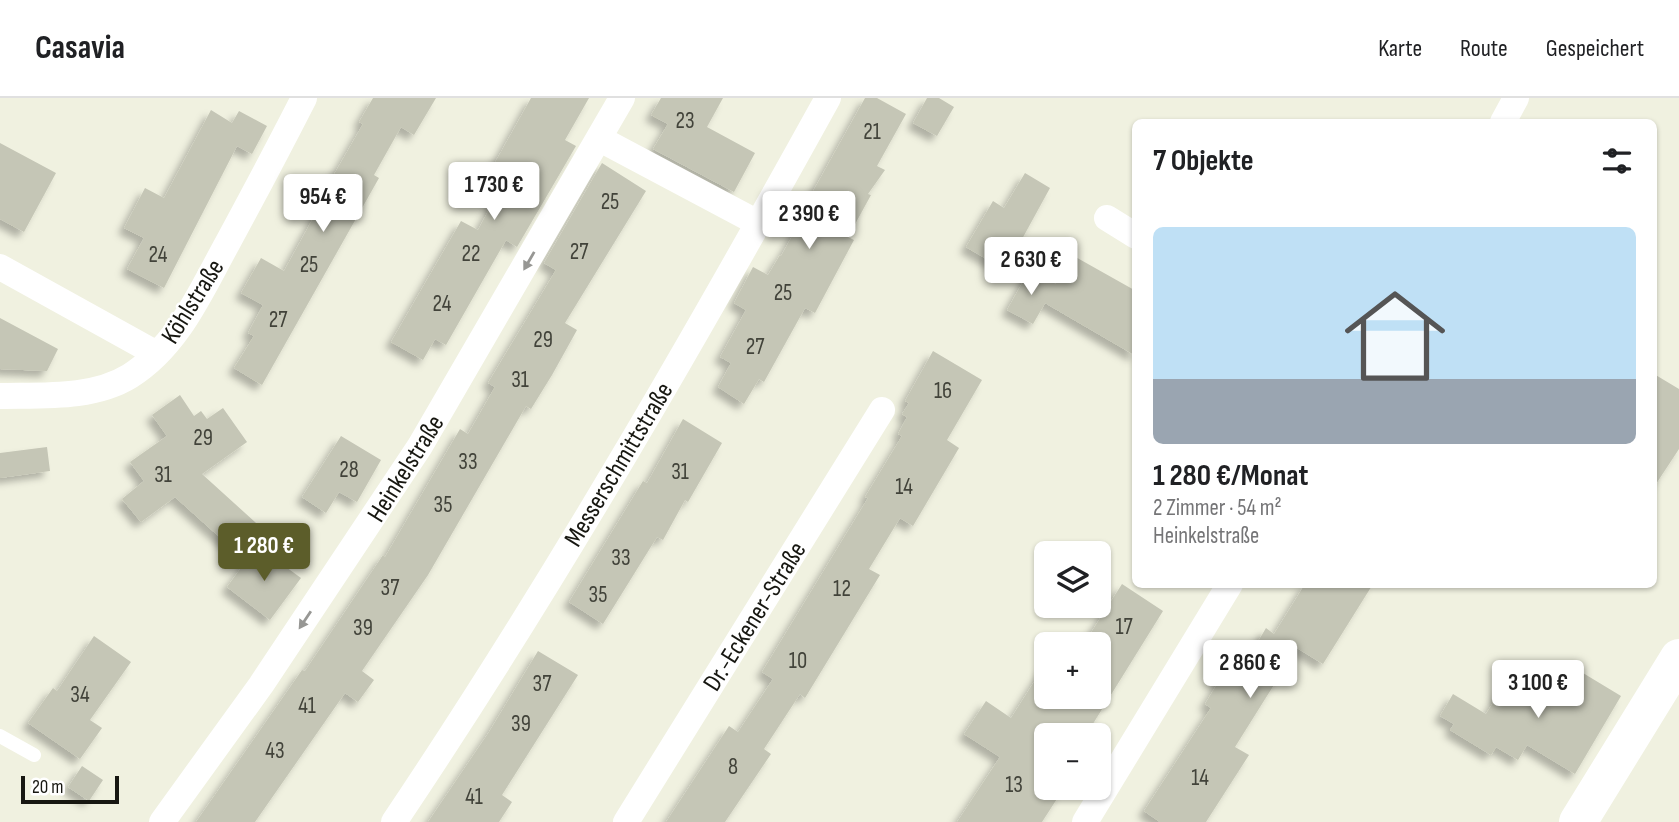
<!DOCTYPE html>
<html lang="de">
<head>
<meta charset="utf-8">
<style>
  :root { --surface:#fff; --page:#f6f6f6; --text:#202124; --muted:#757577; --line:#e0e0e0; --accent:#5c5d2a }
  body { margin:0; font-family:"Sofia Sans Condensed",sans-serif; background:var(--page); color:var(--text); height:100vh; display:flex; flex-direction:column; font-size:26px; white-space:nowrap }
  * { box-sizing:border-box; margin:0 }
  p { font-size:23px; color:var(--muted) }
  .icon { flex:none; width:38px; height:38px; fill:none; stroke:currentColor; stroke-width:2; stroke-linecap:round; stroke-linejoin:round }
  .map { position:relative; flex:1; overflow:hidden }
  .sheet { position:absolute; left:1132px; top:21px; width:525px; height:469px; display:flex; flex-direction:column; background:var(--surface); border-radius:10px; box-shadow:0 2px 5px #0004 }
  .sheet>* { flex:none }
  .controls { position:absolute; left:1034px; top:443px; display:grid; gap:14px }
  .controls a { display:grid; place-items:center; width:77px; height:77px; border-radius:10px; background:var(--surface); box-shadow:0 2px 5px #0004; font-size:35px }
  .scale { position:absolute; left:21px; bottom:18px; width:98px; box-sizing:border-box; padding-left:7px; border:4px solid #171711; border-top:0; font-size:19px; line-height:24px; white-space:nowrap; color:#171711; -webkit-text-stroke:5px #fff; paint-order:stroke }
  .price { position:absolute; translate:-50% -60px; padding:0 16px; border-radius:7px; background:#fff; color:#222; font-size:23px; line-height:46px; filter:drop-shadow(0 2px 4px #0008) }
  .price::after { content:''; position:absolute; left:50%; top:42px; width:21px; height:16px; margin-left:-10px; background:inherit; clip-path:polygon(0 0,100% 0,50% 100%) }
  .price.on { background:var(--accent); color:#fff }
  ul { padding:0; list-style:none }
  li { display:grid; align-content:center; gap:14px; height:371px; padding:0 21px }
  li+li { border-top:2px solid var(--line) }
  li span { display:grid; place-items:center; height:217px; border-radius:10px; color:#555 }
  li>.icon { margin-inline-start:auto }
  span .icon { width:126px; height:126px; fill:#fffc; stroke-width:1 }
  li b { font-size:30px }
  h2 { display:flex; justify-content:space-between; align-items:center; height:84px; padding:0 21px; font-size:30px }
  header { display:flex; align-items:center; gap:42px; box-sizing:border-box; height:98px; padding:0 35px; background:var(--surface); border-bottom:2px solid var(--line) }
  header strong { font-size:33px }
  nav { display:flex; gap:38px; margin-inline-start:auto; font-size:24px }
  .map>svg:first-child { display:block }
  .building { fill:#c5c6b6; filter:url(#shadow) }
  .lines { fill:none; stroke-linecap:round; stroke-linejoin:round }
  .lane { stroke:#fff; stroke-width:14 }
  .street { stroke:#fff; stroke-width:26 }
  .secondary { stroke:#fff; stroke-width:38 }
  .oneway { fill:#979794 }
  .labels { text-anchor:middle; stroke-width:5; stroke-linejoin:round; paint-order:stroke }
  .number-label { font-size:23px; fill:#42433a }
  .street-label { font-size:26px; fill:#171711; stroke:#fff }
</style>
</head>
<body>
<header>
<strong>Casavia</strong>
<nav><a>Karte</a><a>Route</a><a>Gespeichert</a></nav>
</header>
<div class="map">
<svg width="1679" height="724" viewBox="0 0 1679 724">
  <defs>
    <filter id="shadow"><feDropShadow dx="-6" dy="6" stdDeviation="3.5" flood-color="#0004"/></filter>
  </defs>
  <rect width="100%" height="100%" fill="#f0f1e0"/>
  <path class="building" d="M373,0H436L414,37L401,29L374,77L379,80L262,287L234,270L254,238L248,235L263,207L241,195L261,160L284,173L328,93L325,92L363,26L359,24Z
    M531,0H589L565,42L576,48L517,149L506,142L446,247L435,241L423,262L391,244L461,123L478,132L508,76L493,68Z
    M661,0H723L707,29L755,55L734,94L653,51L668,26L651,17Z
    M865,0H877L906,16L877,68L885,72L868,96L871,97L848,139L854,142L815,215L805,210L764,284L759,281L744,306L718,289L731,265L720,259L746,212L734,205L753,169L768,177L780,157L781,158L815,97L812,95Z
    M927,0H939L954,9L937,38L913,25Z
    M211,12L232,25L239,13L267,28L252,56L237,48L164,190L127,171L144,140L124,130L145,90L164,100Z
    M0,45L56,75L24,134L0,121Z
    M602,65L646,93L565,225L577,232L552,277L531,311L526,308L428,477L362,573L374,582L358,604L345,595L255,724H196L302,572L305,573L383,457L385,459L460,331L468,336L495,289L488,285L556,172L544,165Z
    M1025,75L1050,90L1005,172L966,149L993,103L1004,110Z
    M1072,157L1136,193V258L1045,205Z
    M1030,171L1056,186L1033,226L1007,212Z
    M0,220L58,251L47,273L0,271Z
    M933,253L982,282L947,342L959,350L913,428L900,420L869,471L880,477L805,600L800,596L764,651L771,656L725,724H666L729,628L738,634L773,581L762,574L868,400L865,399L902,338L898,336L907,319L902,316L909,305L905,303Z
    M1654,276L1679,291V351L1654,389Z
    M180,297L194,318L201,313L207,321L223,310L247,344L202,376L266,434L245,462L175,399L141,424L122,401L144,383L130,364L167,338L152,317Z
    M683,321L722,345L688,404L685,402L663,442L657,439L603,526L569,504L643,383L647,385Z
    M341,338L381,362L357,404L339,394L326,415L302,399Z
    M47,349L50,373L0,380V355Z
    M257,448L301,480L270,522L227,489Z
    M1122,486L1163,513L1086,637H1046V690H1056L1062,693L1042,724H957L1000,659L964,636L986,603L1011,620L1046,565V605L1051,598H1099V546L1085,544Z
    M1305,486H1373L1323,566L1297,550L1235,649L1249,657L1206,724H1160L1144,713L1211,610L1205,606L1239,550L1250,557L1266,530L1274,536Z
    M94,538L131,564L90,622L102,630L80,661L28,625L53,590L57,593Z
    M538,553L578,577L502,697L512,704L499,724H428L489,634Z
    M1578,572L1621,598L1575,676L1527,647L1518,662L1496,649L1491,657L1450,632L1454,626L1440,618L1453,596L1486,616L1506,584L1526,597L1535,582L1563,598Z
    M82,668L103,682L89,703L68,689Z"/>
  <g class="lines">
    <path class="lane" d="M0,638L34,657"/>
    <path class="street" d="M1503,24L1516,0
      M600,41L758,125
      M1107,120L1136,138
      M0,169L157,256
      M0,298C42,297 93,301 130,278C178,248 201,193 227,146C253,98 279,49 304,0
      M162,724L261,587L420,348L622,0
      M394,724C551,490 692,246 828,0
      M626,724L882,312
      M1085,724L1230,486"/>
    <path class="secondary" d="M1578,724L1679,560"/>
  </g>
  <defs><path id="oneway-solid" d="M-6-.8H1V-3.2L6.5 0L1 3.2V.8H-6Z" transform="scale(1.75)"/></defs>
  <g class="oneway">
    <use href="#oneway-solid" transform="translate(529 163) rotate(120)"/>
    <use href="#oneway-solid" transform="translate(305 522) rotate(124)"/>
  </g>
  <g class="labels">
    <g class="number-label">
      <text x="685" y="30">23</text>
      <text x="872" y="41">21</text>
      <text x="610" y="111">25</text>
      <text x="579" y="161">27</text>
      <text x="471" y="163">22</text>
      <text x="158" y="164">24</text>
      <text x="309" y="174">25</text>
      <text x="783" y="202">25</text>
      <text x="442" y="213">24</text>
      <text x="278" y="229">27</text>
      <text x="543" y="249">29</text>
      <text x="755" y="256">27</text>
      <text x="520" y="289">31</text>
      <text x="943" y="300">16</text>
      <text x="203" y="347">29</text>
      <text x="468" y="371">33</text>
      <text x="349" y="379">28</text>
      <text x="680" y="381">31</text>
      <text x="163" y="384">31</text>
      <text x="904" y="396">14</text>
      <text x="443" y="414">35</text>
      <text x="621" y="467">33</text>
      <text x="390" y="497">37</text>
      <text x="842" y="498">12</text>
      <text x="598" y="504">35</text>
      <text x="1124" y="536">17</text>
      <text x="363" y="537">39</text>
      <text x="798" y="570">10</text>
      <text x="542" y="593">37</text>
      <text x="80" y="604">34</text>
      <text x="307" y="615">41</text>
      <text x="521" y="633">39</text>
      <text x="275" y="660">43</text>
      <text x="733" y="676">8</text>
      <text x="1200" y="687">14</text>
      <text x="1014" y="694">13</text>
      <text x="474" y="706">41</text>
    </g>
    <g class="street-label">
      <text transform="translate(192 203) rotate(-58)" y="9">Köhlstraße</text>
      <text transform="translate(618 366) rotate(-59)" y="9">Messerschmittstraße</text>
      <text transform="translate(405 370) rotate(-58)" y="9">Heinkelstraße</text>
      <text transform="translate(754 518) rotate(-58)" y="9">Dr.-Eckener-Straße</text>
    </g>
  </g>
</svg>
<div class="controls">
<a><svg class="icon" aria-label="layers" viewBox="0 0 24 24"><path d="M12 4l9 5-9 5-9-5zM3 14l9 5 9-5"/></svg></a>
<a>+</a>
<a>−</a>
</div>
<div class="scale">20 m</div>
<b class="price" style="left:494px;top:124px">1 730 €</b>
<b class="price" style="left:323px;top:136px">954 €</b>
<b class="price" style="left:809px;top:153px">2 390 €</b>
<b class="price" style="left:1031px;top:199px">2 630 €</b>
<b class="price on" style="left:264px;top:485px">1 280 €</b>
<b class="price" style="left:1250px;top:602px">2 860 €</b>
<b class="price" style="left:1538px;top:622px">3 100 €</b>
<section class="sheet">
<h2>7 Objekte<svg class="icon" aria-label="filters" viewBox="0 0 24 24"><path d="M4 7h16M4 17h16"/><circle cx="9" cy="7" r="2"/><circle cx="15" cy="17" r="2"/></svg></h2>
<ul>
<li><span style="background:linear-gradient(#bfe0f5 70%,#9aa5b1 0)"><svg class="icon" aria-label="home" viewBox="0 0 24 24"><path d="M3 11l9-7 9 7M6 9v11h12V9"/></svg></span><div><b>1 280 €/Monat</b><p>2 Zimmer · 54 m²</p><p>Heinkelstraße</p></div></li>
</ul>
</section>
</div>
</body>
</html>
